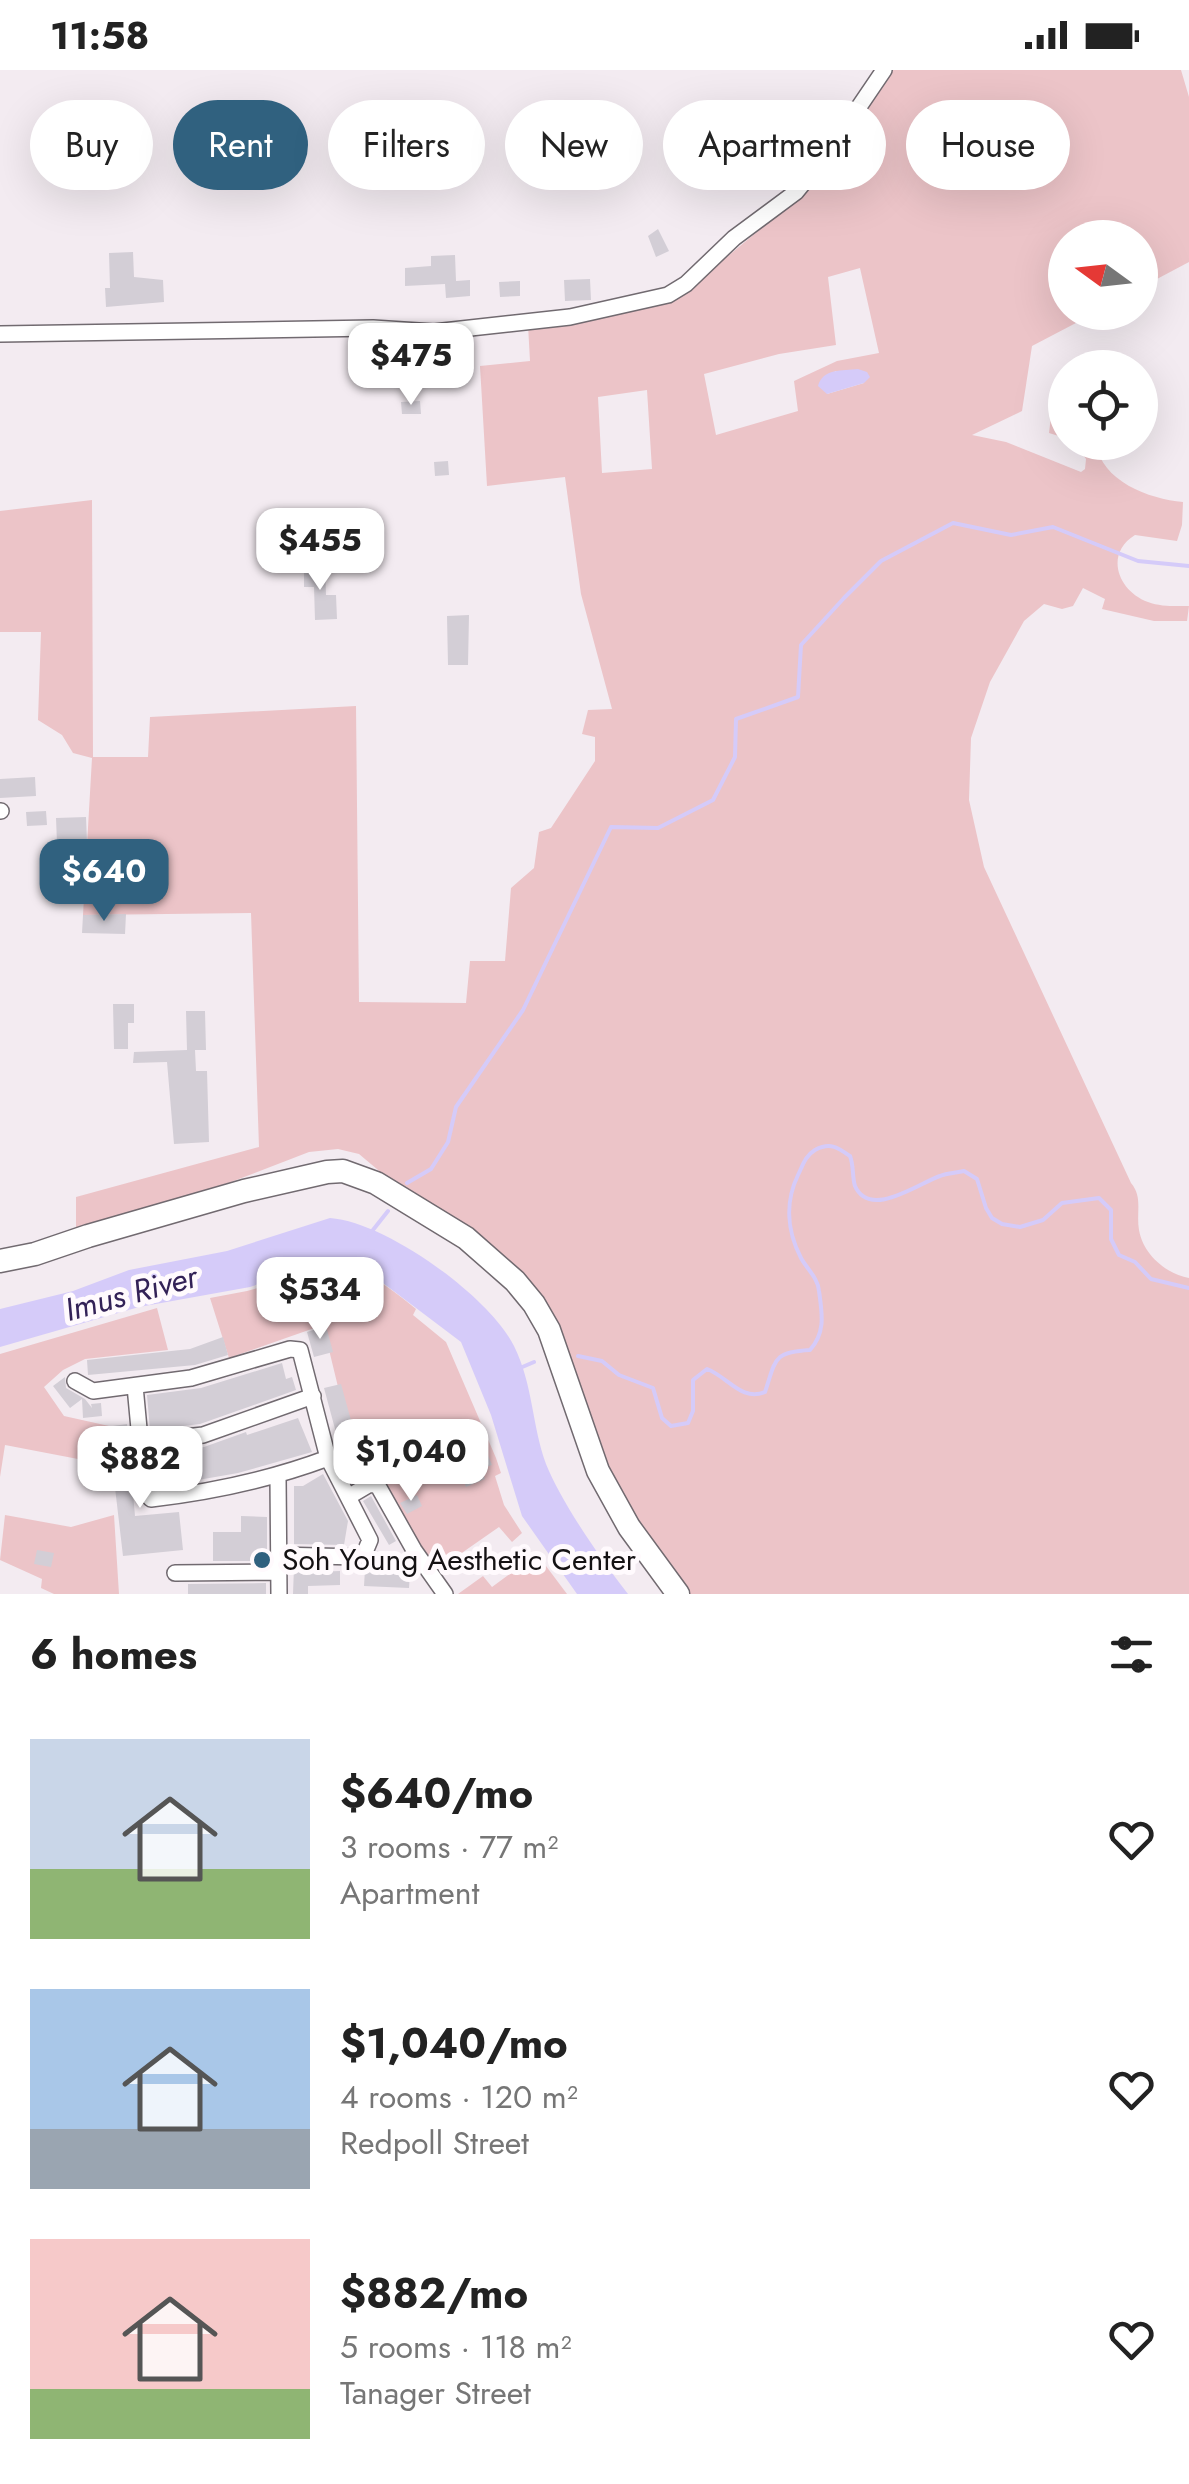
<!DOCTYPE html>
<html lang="en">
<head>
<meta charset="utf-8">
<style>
  :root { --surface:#fff; --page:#f2f2f2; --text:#222; --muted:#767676; --accent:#30617f }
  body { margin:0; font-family:Jost,sans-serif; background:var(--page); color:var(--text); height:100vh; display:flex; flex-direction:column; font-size:38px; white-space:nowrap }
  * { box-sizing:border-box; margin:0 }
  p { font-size:32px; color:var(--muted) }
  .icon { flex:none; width:55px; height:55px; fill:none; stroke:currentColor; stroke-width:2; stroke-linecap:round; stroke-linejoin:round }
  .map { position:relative; height:1524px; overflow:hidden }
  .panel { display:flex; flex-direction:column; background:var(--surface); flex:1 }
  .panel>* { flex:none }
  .top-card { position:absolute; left:30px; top:30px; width:1130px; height:90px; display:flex; gap:20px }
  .needle { width:65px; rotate:285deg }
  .controls { position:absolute; left:1048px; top:150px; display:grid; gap:20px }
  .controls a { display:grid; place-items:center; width:110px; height:110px; border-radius:50%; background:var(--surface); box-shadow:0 10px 40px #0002; font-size:50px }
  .price { position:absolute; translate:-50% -85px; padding:0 22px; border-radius:20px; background:#fff; color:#222; font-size:32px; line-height:65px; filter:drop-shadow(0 2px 5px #0008) }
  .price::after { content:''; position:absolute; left:50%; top:60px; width:30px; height:22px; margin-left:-15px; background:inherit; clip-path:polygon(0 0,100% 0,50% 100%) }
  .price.on { background:var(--accent); color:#fff }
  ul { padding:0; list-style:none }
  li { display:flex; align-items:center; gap:30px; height:250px; padding:0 30px }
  li span { display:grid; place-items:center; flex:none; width:280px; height:200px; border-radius:0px; color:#555 }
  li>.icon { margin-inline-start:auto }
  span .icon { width:120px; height:120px; fill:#fffc; stroke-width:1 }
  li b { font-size:42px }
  h2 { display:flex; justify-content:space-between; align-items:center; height:120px; padding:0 30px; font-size:42px }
  .tag { padding:0 35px; border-radius:45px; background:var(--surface); box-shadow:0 10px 40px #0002; font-size:35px; line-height:90px }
  .tag.on { background:var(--accent); color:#fff }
  .status { display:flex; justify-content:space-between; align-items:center; height:70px; padding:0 50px; background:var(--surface); direction:ltr }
  .status svg { height:28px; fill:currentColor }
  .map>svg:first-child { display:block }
  .green { fill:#ecc4c8; fill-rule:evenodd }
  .water { fill:#d5cbf9 }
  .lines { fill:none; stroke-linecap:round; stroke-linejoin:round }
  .stream { stroke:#d5cbf9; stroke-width:4 }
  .building { fill:#d3ced6 }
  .street-casing { stroke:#716a70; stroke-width:18 }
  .secondary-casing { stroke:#716a70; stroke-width:25 }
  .street { stroke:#fff; stroke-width:15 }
  .secondary { stroke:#fff; stroke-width:22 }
  .poi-dot { fill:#30617f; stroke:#fffafd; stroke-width:4 }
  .labels { text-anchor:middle; stroke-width:10; stroke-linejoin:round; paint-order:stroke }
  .poi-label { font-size:30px; fill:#141113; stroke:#fffafd; text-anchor:start }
  .water-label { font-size:32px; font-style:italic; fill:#332257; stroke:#fffafd }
</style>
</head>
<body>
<div class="status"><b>11:58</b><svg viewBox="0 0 49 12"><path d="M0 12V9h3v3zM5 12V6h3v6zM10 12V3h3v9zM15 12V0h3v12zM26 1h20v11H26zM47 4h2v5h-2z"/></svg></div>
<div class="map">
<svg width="1189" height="1524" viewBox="0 0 1189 1524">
  <rect width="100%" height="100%" fill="#f3ebf1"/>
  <path class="green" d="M891,0H1181L1189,27V192L1140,218V168H1065V242L1095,243L1032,276L1022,341L972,365L1006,372L1081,402L1085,399L1086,389L1075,373H1096C1101,411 1149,429 1183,432L1182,455L1177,471L1135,465C1104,484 1118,521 1148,532C1161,537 1176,536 1189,536L1187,551H1154L1102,539L1105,529L1083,518L1073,536L1062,539L1044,534L1024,551L990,612L971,668L969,730L984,797L1131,1113C1143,1127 1136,1142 1139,1160C1143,1184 1166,1204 1189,1208V1524H689L639,1455L596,1376L545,1240L359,1084L338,1079L309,1082L231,1112L76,1160V1127L259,1077L251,843L83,845L92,688L73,683L62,665L38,650L41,562H0V441L92,430L93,687H148L150,647L356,636L359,932L466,933L470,891H505L511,818L534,798L539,762L551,758L595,691V667L582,664L588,640L612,639L581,524L565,407L487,416L480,296L530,291L528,255L648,235L710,201L811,117ZM860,198L879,283L837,291L794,311L798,341L716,365L704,304L779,284L836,275L828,207ZM835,301H845L864,313L827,324ZM647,320L652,399L602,403L598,327Z
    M1065,314V368L1049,363L1052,338Z
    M331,1195C366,1198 390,1218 416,1239L413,1245L446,1272L496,1388L501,1403L495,1406L504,1435L522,1463L512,1472L499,1457L433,1503L380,1407L370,1410L353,1357L348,1358L323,1255L229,1288L210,1228L247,1221L308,1204V1197Z
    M157,1238L168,1280L85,1289L63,1300L44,1317L64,1346L109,1356L110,1389H78L5,1375L0,1407V1284Z
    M5,1445L71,1457L114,1445L119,1524H54L41,1518L42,1509L0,1490Z
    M537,1484L567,1524H458L483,1506L492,1517Z"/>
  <path class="water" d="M858,299L867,302L870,307L864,313L827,324L818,316C823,298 842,301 858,299Z
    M330,1148C386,1152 489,1226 514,1276C533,1314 532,1356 546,1394C561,1432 602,1491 628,1524H577L522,1446L491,1345L461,1272L379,1210L345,1196L308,1197L250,1217L139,1237L0,1277V1239L73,1221L129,1200L227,1181Z"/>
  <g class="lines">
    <path class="stream" d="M407,1113L431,1099L448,1072L456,1037L523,940L611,757L658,758L713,730L735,687L736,649L798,627L801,575L844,528L881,491L953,453L1011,465L1053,457L1138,491L1189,496
      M369,1165L388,1141
      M578,1286L602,1291L619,1305L653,1318L662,1348L671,1356L688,1353L693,1341V1310L707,1299C728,1307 742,1332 765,1322C776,1289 773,1282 810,1280C826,1262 822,1243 819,1221C818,1208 807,1199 801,1188C787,1161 785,1132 798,1105C803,1095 805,1086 815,1080C830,1072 837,1077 850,1086C854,1096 852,1107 855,1116C870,1150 921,1112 940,1106C947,1103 956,1103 964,1101L977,1109L986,1138L992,1148L1002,1154L1020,1157L1043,1150L1062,1133L1099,1128L1111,1140V1169L1119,1185L1135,1192L1151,1209L1189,1218
      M520,1298L534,1292"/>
  </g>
  <path class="building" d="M658,159L669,181L656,187L648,166Z
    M133,182L134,207L163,210L164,232L106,237L105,218H110L109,183Z
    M455,185L456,211L470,210V226L446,228L445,214L405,216V198L431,196V186Z
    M590,209L591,230L565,231L564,210Z
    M520,211V226L500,227L499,212Z
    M420,331L421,344H402L401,332Z
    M448,391L449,405L435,406L434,392Z
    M325,495L326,525H336L337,549L315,550L314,517H304V496Z
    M469,545L468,595H448L447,546Z
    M35,707L36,726L0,728V709Z
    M46,741L47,755L27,756L26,742Z
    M86,747L87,772L57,773L56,748Z
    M126,844L125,864L82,863L83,845Z
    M113,934H134V953H128V979H114Z
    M186,941H205L206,980H195L196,1001H207L209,1072L174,1074L167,992L133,993L134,982L187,980Z
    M284,1227L288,1248L276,1250L272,1230Z
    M326,1256L333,1282L314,1287L307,1262Z
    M223,1267L228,1285L195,1295L88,1305L87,1290L190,1279Z
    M282,1293L286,1309L292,1307L296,1320L200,1354L150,1360L147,1325L201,1318Z
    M65,1307L66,1318L85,1329L92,1338L91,1334L101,1333L102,1346L83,1348L82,1329L70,1338L53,1316Z
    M341,1314L355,1365L338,1370L324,1318Z
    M298,1348L312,1382L238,1403L158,1417L154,1385L204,1377L246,1362L247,1365Z
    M127,1354L135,1446L179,1442L183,1480L123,1486L112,1392L118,1391L113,1356Z
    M476,1370L482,1385L487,1383L492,1395L481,1399L485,1409L466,1417L462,1406L466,1404L456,1379Z
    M323,1404L348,1451L344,1475L294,1474V1416H303Z
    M417,1425L422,1436L407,1444L400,1433Z
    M371,1426L396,1471L389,1475L363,1431Z
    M241,1446L267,1447V1491H213V1462H241Z
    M37,1480L54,1483L51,1497L34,1494Z
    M294,1497H314V1502L340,1501V1515L308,1516V1524H293Z
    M365,1499L410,1502L409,1518L364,1516Z
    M266,1513V1524H188V1514Z"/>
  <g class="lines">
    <defs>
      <path id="street" d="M0,264L373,258L434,262L570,247L668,225L686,214L734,168L796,122L827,84L884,0
        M0,741H1
        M75,1311L93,1321L191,1308L290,1279L300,1280L328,1388L370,1470L365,1482L356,1487L279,1485
        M135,1316L145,1423L151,1429C213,1422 269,1410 328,1388
        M141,1372L203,1365L313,1326
        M278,1407L279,1524
        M348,1427L370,1414L378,1416L414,1480L445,1524
        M175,1503L279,1502"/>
      <path id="secondary" d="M0,1191L35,1184L88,1166L244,1121L327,1102L343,1101L376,1113L466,1168L515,1211L534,1234L549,1260L598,1401L629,1457L678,1524"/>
    </defs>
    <use href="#street" class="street-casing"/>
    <use href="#secondary" class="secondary-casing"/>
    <use href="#street" class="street"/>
    <use href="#secondary" class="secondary"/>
  </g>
  <circle class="poi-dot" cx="262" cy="1490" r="10"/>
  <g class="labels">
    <g class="poi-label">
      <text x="282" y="1500">Soh Young Aesthetic Center</text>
    </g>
    <g class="water-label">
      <text transform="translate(131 1223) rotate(-15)" y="11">Imus River</text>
    </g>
  </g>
</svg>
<div class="controls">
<a><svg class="needle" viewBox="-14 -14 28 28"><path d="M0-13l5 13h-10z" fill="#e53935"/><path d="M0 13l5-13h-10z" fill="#767676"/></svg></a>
<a><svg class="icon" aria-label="locate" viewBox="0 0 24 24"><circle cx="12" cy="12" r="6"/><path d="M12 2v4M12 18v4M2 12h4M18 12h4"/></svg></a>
</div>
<b class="price" style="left:411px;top:338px">$475</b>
<b class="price" style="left:320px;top:523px">$455</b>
<b class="price on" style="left:104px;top:854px">$640</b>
<b class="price" style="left:320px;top:1272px">$534</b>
<b class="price" style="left:411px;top:1434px">$1,040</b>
<b class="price" style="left:140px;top:1441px">$882</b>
<div class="top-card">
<a class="tag">Buy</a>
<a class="tag on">Rent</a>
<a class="tag">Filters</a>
<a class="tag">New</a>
<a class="tag">Apartment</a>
<a class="tag">House</a>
</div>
</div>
<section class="panel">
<h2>6 homes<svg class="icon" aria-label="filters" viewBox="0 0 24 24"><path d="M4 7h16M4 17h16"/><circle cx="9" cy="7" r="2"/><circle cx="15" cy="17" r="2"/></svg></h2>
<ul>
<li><span style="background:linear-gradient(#c9d6e8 65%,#8fb573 0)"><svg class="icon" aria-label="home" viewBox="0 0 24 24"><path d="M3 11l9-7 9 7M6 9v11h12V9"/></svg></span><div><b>$640/mo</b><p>3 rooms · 77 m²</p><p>Apartment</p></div><svg class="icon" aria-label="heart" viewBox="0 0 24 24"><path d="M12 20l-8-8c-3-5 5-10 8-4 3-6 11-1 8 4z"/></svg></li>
<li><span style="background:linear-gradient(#a9c7e8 70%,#9aa5b1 0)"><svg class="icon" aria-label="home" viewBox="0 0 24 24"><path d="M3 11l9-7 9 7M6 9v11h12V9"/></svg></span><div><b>$1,040/mo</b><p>4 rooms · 120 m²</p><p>Redpoll Street</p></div><svg class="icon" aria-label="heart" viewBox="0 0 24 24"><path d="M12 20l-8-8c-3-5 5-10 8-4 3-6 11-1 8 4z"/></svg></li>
<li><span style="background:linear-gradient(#f6c9c9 75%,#8fb573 0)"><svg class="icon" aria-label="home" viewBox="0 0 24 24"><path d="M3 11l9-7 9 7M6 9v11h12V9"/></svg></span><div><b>$882/mo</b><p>5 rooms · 118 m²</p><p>Tanager Street</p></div><svg class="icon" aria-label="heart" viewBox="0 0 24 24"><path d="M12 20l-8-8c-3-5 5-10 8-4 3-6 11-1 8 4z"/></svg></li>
</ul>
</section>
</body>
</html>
